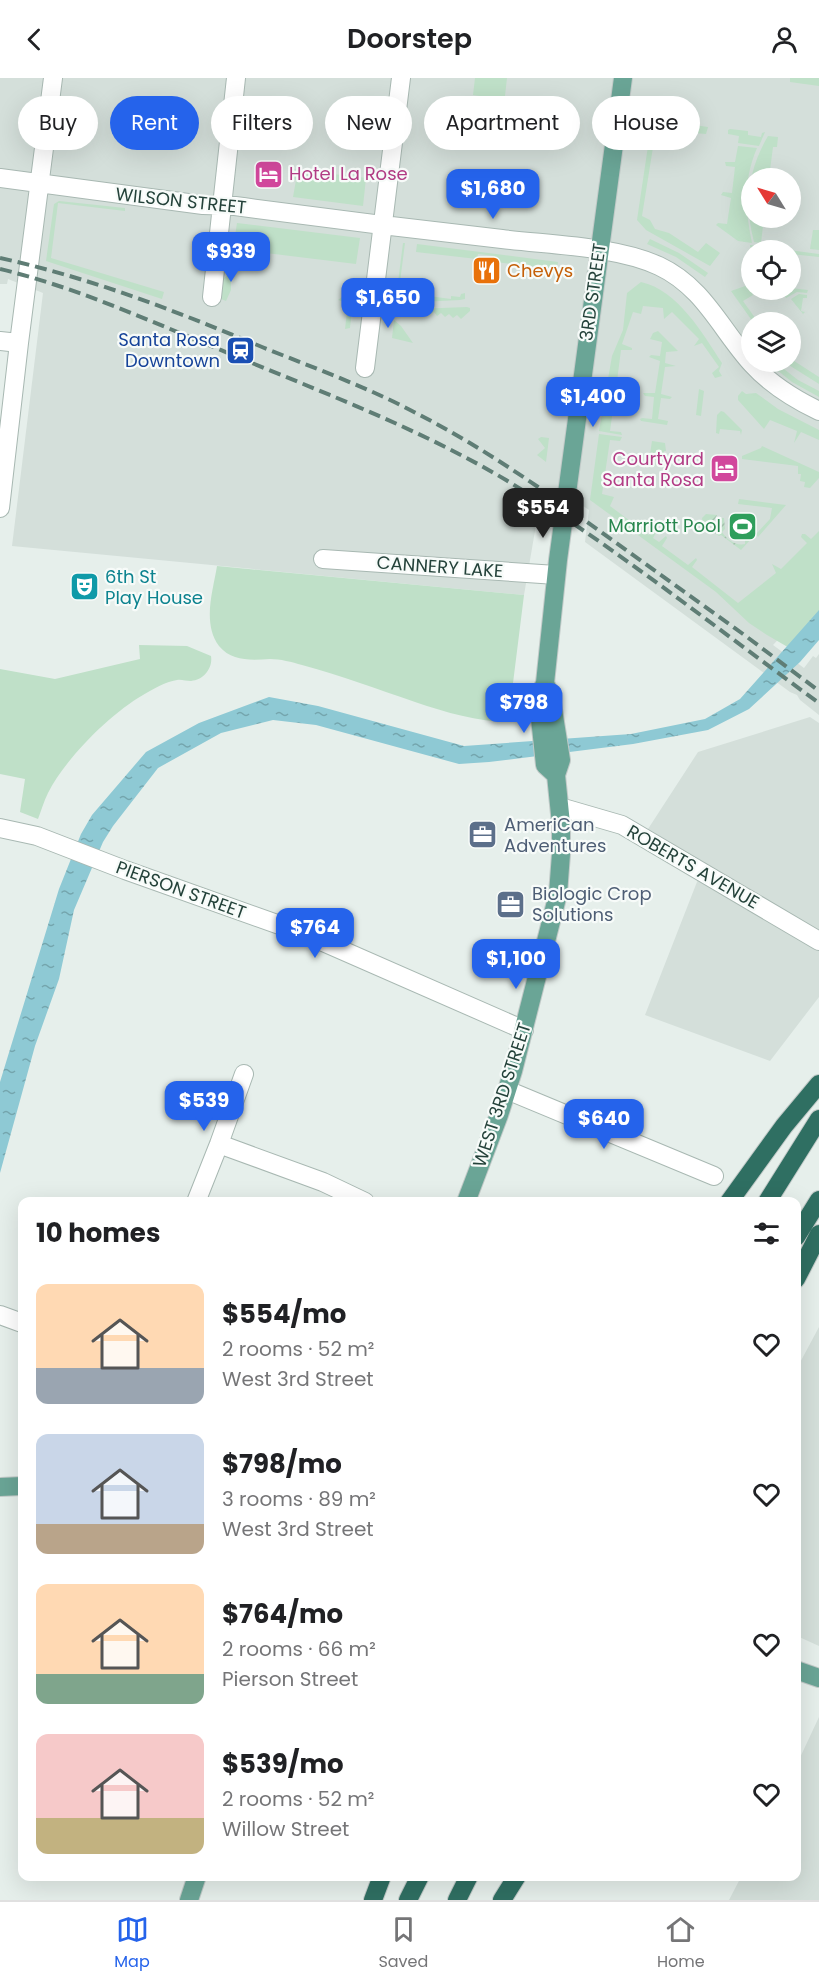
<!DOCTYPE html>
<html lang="en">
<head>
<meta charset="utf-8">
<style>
  :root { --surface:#fff; --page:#f2f2f2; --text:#202124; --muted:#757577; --line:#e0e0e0; --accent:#2563eb }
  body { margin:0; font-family:Poppins,sans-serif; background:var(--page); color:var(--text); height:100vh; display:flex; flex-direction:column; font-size:22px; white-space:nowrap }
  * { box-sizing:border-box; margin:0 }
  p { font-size:20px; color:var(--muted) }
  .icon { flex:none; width:33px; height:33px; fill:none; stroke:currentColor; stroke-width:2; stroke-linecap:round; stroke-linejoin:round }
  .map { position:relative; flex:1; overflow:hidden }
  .panel { position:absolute; left:18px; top:1119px; width:783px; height:684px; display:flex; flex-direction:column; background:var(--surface); border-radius:12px; box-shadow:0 6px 24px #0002 }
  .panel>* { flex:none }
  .hud { position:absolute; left:18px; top:18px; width:783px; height:54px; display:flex; gap:12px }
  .needle { width:39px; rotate:307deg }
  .fabs { position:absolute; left:741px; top:90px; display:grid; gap:12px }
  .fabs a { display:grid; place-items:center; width:60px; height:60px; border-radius:50%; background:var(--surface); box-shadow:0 6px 24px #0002; font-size:30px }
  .price { position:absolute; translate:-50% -51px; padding:0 14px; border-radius:12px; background:var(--accent); color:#fff; font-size:20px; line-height:39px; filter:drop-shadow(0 2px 3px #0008) }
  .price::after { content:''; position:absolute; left:50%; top:36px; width:18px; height:14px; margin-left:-9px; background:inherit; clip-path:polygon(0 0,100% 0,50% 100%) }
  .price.on { background:#222; color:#fff }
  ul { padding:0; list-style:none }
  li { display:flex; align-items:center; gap:18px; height:150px; padding:0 18px }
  li span { display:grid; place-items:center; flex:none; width:168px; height:120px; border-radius:12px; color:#555 }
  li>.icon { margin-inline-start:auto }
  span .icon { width:72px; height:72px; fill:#fffc; stroke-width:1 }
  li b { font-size:26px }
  h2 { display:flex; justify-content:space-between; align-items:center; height:72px; padding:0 18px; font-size:26px }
  .pill { padding:0 21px; border-radius:27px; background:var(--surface); box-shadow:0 6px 24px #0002; font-size:21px; line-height:54px }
  .pill.on { background:var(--accent); color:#fff }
  header { display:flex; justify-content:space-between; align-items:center; height:78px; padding:0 18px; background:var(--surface); font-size:27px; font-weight:600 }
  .tabs { display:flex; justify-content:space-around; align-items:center; height:84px; border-top:2px solid var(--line); background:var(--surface); font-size:16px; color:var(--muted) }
  .tabs a { display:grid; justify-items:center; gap:3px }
  .tabs .on { color:var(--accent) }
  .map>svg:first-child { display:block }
  .built { fill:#d4dfda; fill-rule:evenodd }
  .green { fill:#bfe0c8 }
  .garden { fill:url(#garden-furrows) }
  .water { fill:url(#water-ripples) }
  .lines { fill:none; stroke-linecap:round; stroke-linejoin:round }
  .minor-casing { stroke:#a8b8b2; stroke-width:20 }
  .major-casing { stroke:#c2cac8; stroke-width:20 }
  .highway-casing { stroke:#c2cac8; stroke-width:20 }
  .minor { stroke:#fff; stroke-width:18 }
  .major { stroke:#6aa596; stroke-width:18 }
  .highway { stroke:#2f6f62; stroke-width:18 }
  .rail { stroke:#5f7d75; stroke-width:4; stroke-dasharray:12 6; stroke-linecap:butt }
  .labels { text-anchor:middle; stroke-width:4.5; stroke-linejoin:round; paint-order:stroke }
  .hotel-label { font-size:18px; fill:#b23c85; stroke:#f7fbf9; text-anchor:start }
  .street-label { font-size:18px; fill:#24423a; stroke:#f7fbf9 }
  .food-label { font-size:18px; fill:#c56008; stroke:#f7fbf9; text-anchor:start }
  .transit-label { font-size:18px; fill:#164399; stroke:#f7fbf9; text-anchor:end }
  .leisure-label { font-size:18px; fill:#27864d; stroke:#f7fbf9; text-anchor:end }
  .culture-label { font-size:18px; fill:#0d838f; stroke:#f7fbf9; text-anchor:start }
  .service-label { font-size:18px; fill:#4e5e75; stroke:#f7fbf9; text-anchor:start }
</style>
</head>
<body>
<header><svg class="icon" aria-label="back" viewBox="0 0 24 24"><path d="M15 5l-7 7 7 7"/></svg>Doorstep<svg class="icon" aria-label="person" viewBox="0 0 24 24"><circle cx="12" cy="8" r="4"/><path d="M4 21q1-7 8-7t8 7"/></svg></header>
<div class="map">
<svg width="819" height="1822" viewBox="0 0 819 1822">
  <defs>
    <pattern id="garden-furrows" width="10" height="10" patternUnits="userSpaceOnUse" patternTransform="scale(1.5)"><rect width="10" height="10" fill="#bfe0c8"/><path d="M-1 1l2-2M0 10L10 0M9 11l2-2" fill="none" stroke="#a4c1ad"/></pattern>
    <pattern id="water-ripples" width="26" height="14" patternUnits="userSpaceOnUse" patternTransform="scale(1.5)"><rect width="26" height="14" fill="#8ec9d4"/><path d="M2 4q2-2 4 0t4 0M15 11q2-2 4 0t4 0" fill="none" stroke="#74a5ad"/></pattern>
  </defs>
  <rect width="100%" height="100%" fill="#e6efeb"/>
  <path class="built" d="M0,0H819V518L773,567L804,590L813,578L816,580L819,576V637L800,622L797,617L790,614L585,464L589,432L583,428L542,412L524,517L12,468L43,215L8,201L7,206H0ZM752,100H790V140H752ZM752,172H790V212H752ZM752,244H790V284H752Z
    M810,639L819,645V919L770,983L645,937L704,786L680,770L648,751L698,674Z
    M819,1249V1568L797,1558L796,1292Z
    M819,1639V1822H729L741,1799L796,1798L797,1686Z"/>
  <path class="green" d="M475,0H507L502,45L484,42L486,19L473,17Z
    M790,0H819V8L790,4Z
    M652,41L708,49L706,56L695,55V51L666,46L655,57L642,138L650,142L655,151L669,155L698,174L706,165L720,175L710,188L646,152L637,142Z
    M730,51L748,53V57L761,59L762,55L765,54L759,68L738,65L739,58L728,56V52Z
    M768,58L778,59L777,69H773L769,100H752V140H764L761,165L754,164C744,126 748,92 768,58Z
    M738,68L757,70C743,103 745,131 752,165L738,163L716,147L718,145L727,146L731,120L721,117L723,114L732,115L735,89L726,88L725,84H735Z
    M293,91L366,100L363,128L293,119L296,102L291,101Z
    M59,123L125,130V133L58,125L51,180L164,214L162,221L46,183L54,126Z
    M237,145L360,160L356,186L233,171Z
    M813,152H819V172L810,171Z
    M650,161L679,175L708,195L705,199L676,179L647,166Z
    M403,165H405L400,204L404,205V210L400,213L397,212Z
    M417,166L558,184L557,191L495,184V178L478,176L477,181L416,174Z
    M750,167L819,176V179L791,176L790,172H757L750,169Z
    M228,197L231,201V212L226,223L221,221L223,201Z
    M641,204C678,212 703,256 722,285L719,293L722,298L715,300L712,295L719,289L702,265L694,268L699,261L672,234L664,241L663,230L643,228L641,236L633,234L622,266L632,270V272H621L614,326L623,328L625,330L624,332L613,331L610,353L621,354L622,357L599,353L612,278L623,252L627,215Z
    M748,207L753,217L743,223L758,244H753L731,213Z
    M791,210L808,212L807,215L797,214L786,220L782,214L774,219L768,212Z
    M351,212L357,214V223H353L350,250L345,251L348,225L338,222Z
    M465,215V221L460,222L420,224L421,217L451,221V218L460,219L461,216Z
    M799,216L807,217V220H803L801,233L805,234L803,236L791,221Z
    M467,229L470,230V233L461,241L457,237L453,240L449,236L445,239L441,235L437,238L434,234L429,237L426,233L414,239L410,236L412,232L416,231Z
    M394,242L401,248L413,265L392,260Z
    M658,253L678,273L666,274L665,285L676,288L665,289L661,316L672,319L670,321L661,320L658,341L668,343L667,347L641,343L640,341L642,340L652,341L654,319L645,318L643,315H655L660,283L649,279L651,277L660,278L662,264L650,261L653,255Z
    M791,281L819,299V306L784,284H790Z
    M767,284H775L798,302L819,313V319L792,304Z
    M699,311L704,313L701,338L696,337Z
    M742,313L746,316L756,315L778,331L819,352V362L801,354L794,365L797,353L770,342L764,351L738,322V318Z
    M721,333L724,334L742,352L741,357L740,353L720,351L719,356L716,355L717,337Z
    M599,356L622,359L620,363L610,362L602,416L614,419L610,428L649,457L654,451L657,450V453L653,460L659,464L666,458L667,460L662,468L688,487L696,480L697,482L692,489L738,525L776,495L772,486L781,491L807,465L801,459L802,456H805L811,461L819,453V558L798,575L767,557L749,545L716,514L590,422Z
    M541,359L549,360L546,384L537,377L545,370L538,361Z
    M652,363L665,365L666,373H664L663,382H656L655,389H648Z
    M762,368L819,394V400L810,410L804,409L805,404L800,403L801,396H798V388L742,381V378L761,370Z
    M739,421L786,427L758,459L756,456L770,441L772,430L738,426Z
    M217,488L524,517L513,605V644C478,644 448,635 415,624C377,611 340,597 302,587C292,584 280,581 270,581C252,582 232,584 219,568C202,545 213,513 217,488Z
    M139,567L187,568L211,578C213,590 204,602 191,603C186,603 181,601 177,602C165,604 153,611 143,617C110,636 65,681 48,715C44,723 41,733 38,741L20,734L25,701L0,696V591L55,601L140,581Z"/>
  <path class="garden" d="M706,436L717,437L709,451L703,446L702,440Z
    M720,440H724L725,451L722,454C727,462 736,468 745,466V461L750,458L752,460L741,472L721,457L719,458L712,453Z"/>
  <path class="water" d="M743,440L756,441L754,450L747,455H737L729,449L728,441L742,442Z
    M819,532V562L800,584L749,631L708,652L633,666L489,684L459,686L316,647L273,642L221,655L158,690L113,748L103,764L74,832L59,901L35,968L0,1095V1004L59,811L81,756L92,737L146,674L199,645L269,619L318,628L464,668L631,656L705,641L740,621Z"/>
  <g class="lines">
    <defs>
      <path id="minor" d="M0,100L203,127L235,128C324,140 413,151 502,161C550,167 616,168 659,188C704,209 721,252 752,286C771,307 794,321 819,333
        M212,219L236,0
        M0,263L19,265
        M365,290L401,0
        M0,430L19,265L53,0
        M323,481L556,497
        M560,729L622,747L819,863
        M0,750L37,758L125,792L305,856L524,952
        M507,1012L714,1098
        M219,1066L323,1104L365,1124
        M196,1124L219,1066L244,996
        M0,1237L22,1245"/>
      <path id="major" d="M556,697L545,687L538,621L545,605L558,482L623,0
        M466,1124L499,1037L513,993L558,816L561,776V746L556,697L561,682L551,619L545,605
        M0,1409L22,1408
        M796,1592L819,1600
        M189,1822L197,1798"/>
      <path id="highway" d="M729,1124L784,1048L819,1006
        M767,1124L819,1041
        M796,1159L819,1122
        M796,1201L819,1156
        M373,1822L382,1798
        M408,1822L420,1798
        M457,1822L469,1798
        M502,1822L517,1798"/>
    </defs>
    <use href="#minor" class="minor-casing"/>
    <use href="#major" class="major-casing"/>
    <use href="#highway" class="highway-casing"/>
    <use href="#minor" class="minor"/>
    <use href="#major" class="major"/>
    <use href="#highway" class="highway"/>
    <path class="rail" d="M0,180C91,200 176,233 262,269C314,290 367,309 416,335C461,358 503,385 544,413L743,556L819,613
      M0,191C75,209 145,241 216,270C313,311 415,348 506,402C615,469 716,550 819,625"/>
  </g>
  <defs>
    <symbol id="hotel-square" viewBox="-11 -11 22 22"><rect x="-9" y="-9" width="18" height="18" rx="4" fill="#d1479c" stroke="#f7fbf9"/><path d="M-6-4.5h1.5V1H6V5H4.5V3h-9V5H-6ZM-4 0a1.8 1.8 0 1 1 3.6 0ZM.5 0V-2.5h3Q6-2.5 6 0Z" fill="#fff"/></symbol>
    <symbol id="restaurant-square" viewBox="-11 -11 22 22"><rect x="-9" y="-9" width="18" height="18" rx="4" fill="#e8710a" stroke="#f7fbf9"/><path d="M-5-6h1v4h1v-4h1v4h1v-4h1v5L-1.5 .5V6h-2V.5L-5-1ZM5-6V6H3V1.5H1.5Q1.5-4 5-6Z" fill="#fff"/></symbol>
    <symbol id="station-square" viewBox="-11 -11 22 22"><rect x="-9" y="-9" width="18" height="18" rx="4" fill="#1a4fb4" stroke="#f7fbf9"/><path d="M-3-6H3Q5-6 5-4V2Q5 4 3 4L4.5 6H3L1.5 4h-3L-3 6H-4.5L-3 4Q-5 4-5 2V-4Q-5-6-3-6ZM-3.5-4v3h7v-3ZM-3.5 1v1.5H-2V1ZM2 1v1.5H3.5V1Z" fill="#fff"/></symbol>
    <symbol id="stadium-square" viewBox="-11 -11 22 22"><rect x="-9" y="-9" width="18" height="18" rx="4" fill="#2e9e5b" stroke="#f7fbf9"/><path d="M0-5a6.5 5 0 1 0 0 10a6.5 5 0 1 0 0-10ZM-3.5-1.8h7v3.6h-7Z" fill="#fff"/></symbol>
    <symbol id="theatre-square" viewBox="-11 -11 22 22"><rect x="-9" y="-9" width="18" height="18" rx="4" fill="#0f9aa8" stroke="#f7fbf9"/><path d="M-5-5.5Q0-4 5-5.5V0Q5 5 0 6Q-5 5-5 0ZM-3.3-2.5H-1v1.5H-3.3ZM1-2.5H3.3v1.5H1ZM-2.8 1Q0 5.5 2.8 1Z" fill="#fff"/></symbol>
    <symbol id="office-square" viewBox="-11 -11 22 22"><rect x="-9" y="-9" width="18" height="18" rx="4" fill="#5c6f8a" stroke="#f7fbf9"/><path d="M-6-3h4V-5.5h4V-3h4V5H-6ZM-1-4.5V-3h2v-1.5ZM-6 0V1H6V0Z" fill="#fff"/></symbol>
  </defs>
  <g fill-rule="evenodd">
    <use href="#hotel-square" x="252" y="80" width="33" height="33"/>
    <use href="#restaurant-square" x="470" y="176" width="33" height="33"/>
    <use href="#station-square" x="224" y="256" width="33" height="33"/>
    <use href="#hotel-square" x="708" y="374" width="33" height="33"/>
    <use href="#stadium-square" x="726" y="432" width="33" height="33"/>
    <use href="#theatre-square" x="68" y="492" width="33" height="33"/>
    <use href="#office-square" x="466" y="740" width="33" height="33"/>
    <use href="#office-square" x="494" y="810" width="33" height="33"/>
  </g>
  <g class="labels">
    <g class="hotel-label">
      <text x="289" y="102">Hotel La Rose</text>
      <text x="704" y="387" text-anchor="end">Courtyard<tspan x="704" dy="21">Santa Rosa</tspan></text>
    </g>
    <g class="street-label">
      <text transform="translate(181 123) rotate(6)" y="6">WILSON STREET</text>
      <text transform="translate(593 214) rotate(-82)" y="6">3RD STREET</text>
      <text transform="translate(440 489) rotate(4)" y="6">CANNERY LAKE</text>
      <text transform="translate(693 789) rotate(30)" y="6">ROBERTS AVENUE</text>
      <text transform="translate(181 812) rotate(20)" y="6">PIERSON STREET</text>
      <text transform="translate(502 1017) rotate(-72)" y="6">WEST 3RD STREET</text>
    </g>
    <g class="food-label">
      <text x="507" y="199">Chevys</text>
    </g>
    <g class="transit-label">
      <text x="220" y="268">Santa Rosa<tspan x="220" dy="21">Downtown</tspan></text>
    </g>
    <g class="leisure-label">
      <text x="721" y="454">Marriott Pool</text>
    </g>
    <g class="culture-label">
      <text x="105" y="505">6th St<tspan x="105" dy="21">Play House</tspan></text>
    </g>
    <g class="service-label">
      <text x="504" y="753">AmeriCan<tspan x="504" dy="21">Adventures</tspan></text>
      <text x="532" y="822">Biologic Crop<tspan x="532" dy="21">Solutions</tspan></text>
    </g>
  </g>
</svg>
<div class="fabs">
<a><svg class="needle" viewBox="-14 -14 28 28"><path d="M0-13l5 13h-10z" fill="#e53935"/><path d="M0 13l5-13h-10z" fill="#757577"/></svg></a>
<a><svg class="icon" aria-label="locate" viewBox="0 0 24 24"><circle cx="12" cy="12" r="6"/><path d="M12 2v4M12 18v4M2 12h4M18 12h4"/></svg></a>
<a><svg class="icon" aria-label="layers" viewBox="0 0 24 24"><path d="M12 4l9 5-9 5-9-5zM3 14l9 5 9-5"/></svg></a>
</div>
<b class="price" style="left:493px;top:142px">$1,680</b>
<b class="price" style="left:231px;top:205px">$939</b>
<b class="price" style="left:388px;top:251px">$1,650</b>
<b class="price" style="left:593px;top:350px">$1,400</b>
<b class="price on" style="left:543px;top:461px">$554</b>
<b class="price" style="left:524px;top:656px">$798</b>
<b class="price" style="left:315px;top:881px">$764</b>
<b class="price" style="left:516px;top:912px">$1,100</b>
<b class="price" style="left:204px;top:1054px">$539</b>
<b class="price" style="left:604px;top:1072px">$640</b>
<div class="hud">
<a class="pill">Buy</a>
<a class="pill on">Rent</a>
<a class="pill">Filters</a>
<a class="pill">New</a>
<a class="pill">Apartment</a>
<a class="pill">House</a>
</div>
<section class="panel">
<h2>10 homes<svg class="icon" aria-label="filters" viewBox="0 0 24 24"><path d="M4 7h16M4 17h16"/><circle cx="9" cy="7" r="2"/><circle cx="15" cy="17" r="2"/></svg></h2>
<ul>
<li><span style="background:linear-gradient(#ffd9b3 70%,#9aa5b1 0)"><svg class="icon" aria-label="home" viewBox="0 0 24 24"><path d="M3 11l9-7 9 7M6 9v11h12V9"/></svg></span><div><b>$554/mo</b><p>2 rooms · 52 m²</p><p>West 3rd Street</p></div><svg class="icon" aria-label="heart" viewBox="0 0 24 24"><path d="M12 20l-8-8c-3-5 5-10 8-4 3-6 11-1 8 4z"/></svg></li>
<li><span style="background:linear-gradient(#c9d6e8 75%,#b9a48a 0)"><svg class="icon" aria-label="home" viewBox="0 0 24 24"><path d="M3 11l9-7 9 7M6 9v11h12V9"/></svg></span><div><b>$798/mo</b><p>3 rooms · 89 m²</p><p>West 3rd Street</p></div><svg class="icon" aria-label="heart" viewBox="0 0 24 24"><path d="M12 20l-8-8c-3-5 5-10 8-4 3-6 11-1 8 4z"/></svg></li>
<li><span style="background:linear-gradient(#ffd9b3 75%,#7fa58c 0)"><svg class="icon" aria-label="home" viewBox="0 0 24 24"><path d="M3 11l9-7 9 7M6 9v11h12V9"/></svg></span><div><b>$764/mo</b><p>2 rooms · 66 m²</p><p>Pierson Street</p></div><svg class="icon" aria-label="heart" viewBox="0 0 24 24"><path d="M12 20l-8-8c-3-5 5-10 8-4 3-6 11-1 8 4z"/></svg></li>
<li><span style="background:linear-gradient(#f6c9c9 70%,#c2b280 0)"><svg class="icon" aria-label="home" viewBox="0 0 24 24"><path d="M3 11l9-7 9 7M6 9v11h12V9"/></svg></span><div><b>$539/mo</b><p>2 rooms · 52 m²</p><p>Willow Street</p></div><svg class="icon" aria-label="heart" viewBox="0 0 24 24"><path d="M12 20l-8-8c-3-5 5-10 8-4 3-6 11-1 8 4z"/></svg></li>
</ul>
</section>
</div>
<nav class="tabs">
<a class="on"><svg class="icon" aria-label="map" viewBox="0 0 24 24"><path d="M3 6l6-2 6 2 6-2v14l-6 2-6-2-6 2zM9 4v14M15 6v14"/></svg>Map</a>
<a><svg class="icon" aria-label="saved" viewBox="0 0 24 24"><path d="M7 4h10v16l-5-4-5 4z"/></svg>Saved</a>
<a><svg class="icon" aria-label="home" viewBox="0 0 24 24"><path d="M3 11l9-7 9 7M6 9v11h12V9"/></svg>Home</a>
</nav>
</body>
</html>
